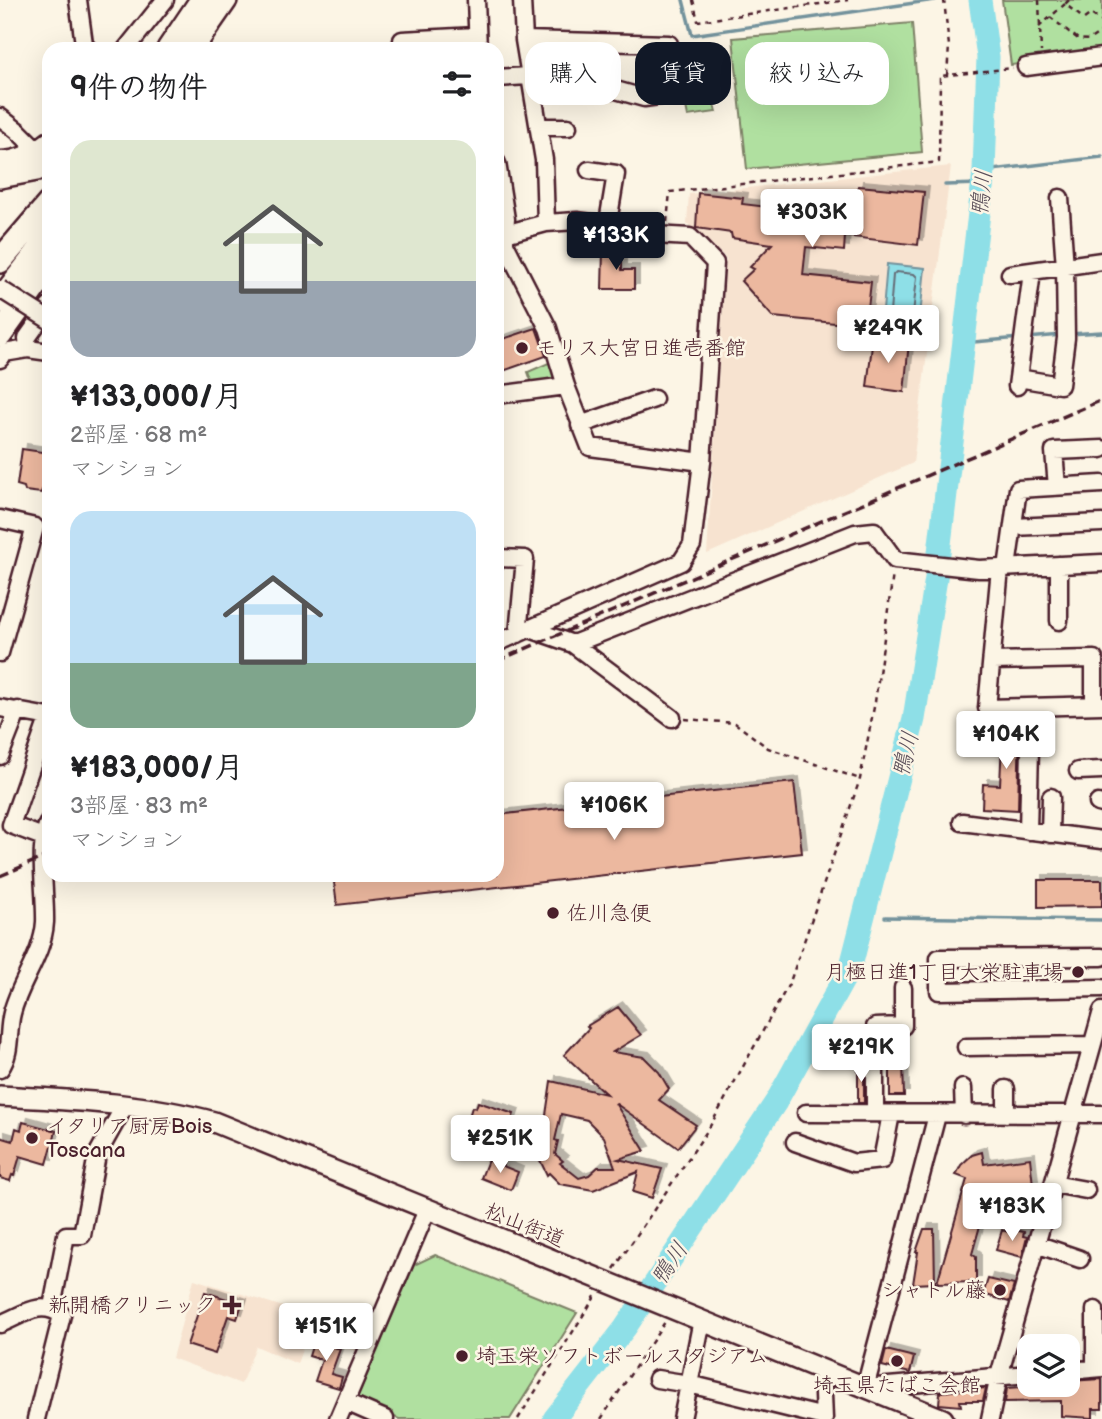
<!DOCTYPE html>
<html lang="ja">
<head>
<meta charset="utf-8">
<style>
  :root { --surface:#fff; --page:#f6f6f6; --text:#202124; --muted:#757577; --accent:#111827 }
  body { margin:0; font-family:"Balsamiq Sans","Klee One",sans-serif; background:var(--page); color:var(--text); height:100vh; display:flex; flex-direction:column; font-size:26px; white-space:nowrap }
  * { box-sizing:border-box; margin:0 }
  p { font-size:23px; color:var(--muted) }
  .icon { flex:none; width:38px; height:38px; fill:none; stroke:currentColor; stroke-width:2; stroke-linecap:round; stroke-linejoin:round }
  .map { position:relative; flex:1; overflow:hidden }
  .drawer { position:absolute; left:42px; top:42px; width:462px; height:840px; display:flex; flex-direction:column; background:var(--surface); border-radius:21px; box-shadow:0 7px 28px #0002 }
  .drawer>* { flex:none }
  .guide { position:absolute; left:525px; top:42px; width:471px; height:63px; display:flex; gap:14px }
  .buttons { position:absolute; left:1017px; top:1334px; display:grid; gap:14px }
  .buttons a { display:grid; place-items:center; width:63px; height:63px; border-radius:14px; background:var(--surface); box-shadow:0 7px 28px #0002; font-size:35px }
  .price { position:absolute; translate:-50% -60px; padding:0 16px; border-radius:7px; background:#fff; color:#222; font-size:23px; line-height:46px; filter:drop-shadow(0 2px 4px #0008) }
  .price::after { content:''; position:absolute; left:50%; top:42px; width:21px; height:16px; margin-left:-10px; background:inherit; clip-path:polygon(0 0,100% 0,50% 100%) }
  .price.selected { background:var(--accent); color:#fff }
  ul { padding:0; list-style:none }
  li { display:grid; align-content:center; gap:14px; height:371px; padding:0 28px }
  li span { display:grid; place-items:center; height:217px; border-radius:21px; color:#555 }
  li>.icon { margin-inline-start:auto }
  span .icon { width:126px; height:126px; fill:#fffc; stroke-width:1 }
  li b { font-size:30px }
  h2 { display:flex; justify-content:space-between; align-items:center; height:84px; padding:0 28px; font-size:30px }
  .pill { padding:0 24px; border-radius:21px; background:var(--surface); box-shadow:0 7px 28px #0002; font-size:24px; line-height:63px }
  .pill.selected { background:var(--accent); color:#fff }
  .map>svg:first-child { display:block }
  .built { fill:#f7e3d0 }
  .green { fill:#b0e0a0; stroke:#7d8066; stroke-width:2 }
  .water { fill:#8edfe7; stroke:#73929c; stroke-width:2 }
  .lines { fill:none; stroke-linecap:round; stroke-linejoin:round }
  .shore { stroke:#656c76; stroke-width:2 }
  .stream { stroke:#73929c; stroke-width:3.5 }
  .river { stroke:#8edfe7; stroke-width:23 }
  .building { fill:#ecb89f; stroke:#4a1f2b; stroke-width:2; fill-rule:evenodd; filter:url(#shadow) }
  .minor-casing { stroke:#4a1f2b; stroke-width:21 }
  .major-casing { stroke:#4a1f2b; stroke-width:24 }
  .highway-casing { stroke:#4a1f2b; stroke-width:28 }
  .path { stroke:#4a1f2b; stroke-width:2.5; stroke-dasharray:5 5; stroke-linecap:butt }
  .minor { stroke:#fcf5e5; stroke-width:16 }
  .major { stroke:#fcf5e5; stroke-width:19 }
  .highway { stroke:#fcf5e5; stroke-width:23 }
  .rail { stroke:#4a1f2b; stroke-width:3.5; stroke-dasharray:10 5; stroke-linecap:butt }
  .minor-bridge-casing { stroke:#4a1f2b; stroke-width:21; stroke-linecap:butt }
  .minor-bridge { stroke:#fcf5e5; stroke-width:16 }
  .poi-dot { fill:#4a1f2b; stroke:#fcf5e5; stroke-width:2.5 }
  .labels { text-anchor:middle; stroke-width:5; stroke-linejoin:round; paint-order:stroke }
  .poi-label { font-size:21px; fill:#4a1f2b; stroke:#fcf5e5; text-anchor:start }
  .street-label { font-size:21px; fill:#4a1f2b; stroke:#fcf5e5 }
  .water-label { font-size:23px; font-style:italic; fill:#5b4f5a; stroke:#fcf5e5 }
</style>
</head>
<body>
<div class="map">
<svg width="1102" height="1419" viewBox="0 0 1102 1419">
  <defs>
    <filter id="shadow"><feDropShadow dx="5" dy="-5" stdDeviation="0" flood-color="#0004"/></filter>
  </defs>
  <rect width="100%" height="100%" fill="#fcf5e5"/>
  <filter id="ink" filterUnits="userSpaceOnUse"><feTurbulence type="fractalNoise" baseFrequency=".0143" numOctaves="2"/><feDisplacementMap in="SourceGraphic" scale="14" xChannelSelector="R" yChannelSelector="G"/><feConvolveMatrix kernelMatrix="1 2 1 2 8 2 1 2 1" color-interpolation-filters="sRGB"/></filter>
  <g filter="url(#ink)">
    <path class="built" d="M951,166L913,463L707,554L726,258L687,223L689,194Z
      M194,1279L369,1334L361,1353L308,1332L297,1364L256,1346L241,1384L172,1358Z"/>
    <path class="green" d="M1002,0H1102V54L1011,65Z
      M912,23L922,152L747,169L733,38Z
      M709,84L716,112L688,116L682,87Z
      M553,361L560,383L533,386L528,372Z
      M435,1255L577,1313L510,1419H399L356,1400L414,1265Z"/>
    <path class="water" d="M887,264L925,268L919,326L882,322Z"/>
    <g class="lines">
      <path class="shore" d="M896,272L914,274L917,277L913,314L911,317L892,316L890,313L893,275Z"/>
      <path class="stream" d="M683,0L692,35L935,0
        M984,171L1102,157
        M945,185L982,184
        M1069,334L1102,332
        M1027,338L1062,335
        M962,343L1020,338
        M885,917L1102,920"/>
      <path class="river" d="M554,1419L625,1328L776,1102L851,966L914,719L936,578L984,171L988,57L980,0"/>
    </g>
    <path class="building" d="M858,186L924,192L918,245L845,236L844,251L806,247L803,275L871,282L866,326L773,317L741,281L754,269L750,267L772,244L732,238L731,233L696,228L698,193L743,198L742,204L854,217Z
      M603,250H622V270H634V289H602Z
      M536,328L546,356L497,373V341Z
      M873,337L909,342L904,392L867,387Z
      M22,449L49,453V491L42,490L41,493L25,491L24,487L17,485Z
      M1003,718H1020L1018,810L982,808L983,784L1000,785Z
      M794,782L802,853L337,905L333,875H497V815Z
      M1038,880H1102V906L1038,907Z
      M618,1007L641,1035L613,1052L644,1057L659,1072L669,1089L659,1100L696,1125L678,1148L615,1103L645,1151L618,1159L662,1169L652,1198L633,1192L638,1172L593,1190L560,1184L549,1173L547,1175L536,1152L546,1115L551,1081L606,1094L564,1055L589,1028L587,1026ZM561,1114L587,1120L604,1137L615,1167H598L589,1175L579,1178L560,1163L563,1161L555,1154L558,1141L555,1140Z
      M890,1061H903L904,1096H890Z
      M858,1066H864V1103H858Z
      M478,1102L514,1114L505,1142L465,1130L472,1107L476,1108Z
      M23,1122L56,1131L47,1164L20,1156L14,1176L12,1175L10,1181L0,1178V1137L13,1141L16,1128L21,1130Z
      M982,1152L984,1164L1030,1158L1033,1185L998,1189L991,1187L972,1254L976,1257V1282L937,1283L967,1179L956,1175L961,1165L972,1155Z
      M488,1160L518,1172L511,1190L481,1178Z
      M924,1229H934L935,1283L913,1284L918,1252H916Z
      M1002,1230L1012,1233L1014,1230L1024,1232L1023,1236L1027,1237L1022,1257L996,1250Z
      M988,1279L1014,1285L1009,1302L983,1294Z
      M205,1292L242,1304L237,1319L228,1316L215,1354L187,1345Z
      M314,1340L340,1349L331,1374L342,1377L339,1388L315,1381L322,1360L309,1356Z
      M886,1350L914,1357L910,1373L882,1366Z
      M1102,1379V1409H1093V1418L1061,1416V1401L1005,1402L1007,1388L1068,1384V1381Z
      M986,1388L983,1401H960L961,1406L939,1404L940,1392Z"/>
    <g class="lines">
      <defs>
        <path id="minor" d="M78,0L84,44L88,49
          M476,0L478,49
          M524,40L544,160L546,223
          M126,49L165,0
          M402,49V40L476,36
          M1026,67L1102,57
          M497,78L528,76L573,78L644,98L680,93L669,44L524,40L522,0
          M0,117L18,131L37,150
          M539,127H568
          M0,160C18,160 35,151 49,140
          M497,163L506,219L505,234L546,223L577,221L600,224L618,233L690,237L715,263L702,462L692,545L681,562L497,643
          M589,170L616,174L607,228
          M497,230L505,234V244L548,328L566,386L590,447L702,462
          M1010,274L1102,261
          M28,349L27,338L49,307
          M0,359L4,353L28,349L49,352
          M1018,378L1060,385L1066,338L1065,267L1060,198
          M1017,386L1032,272
          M497,395L566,386
          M580,425L654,399
          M1057,487L1054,451L1102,449
          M0,519L35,527L0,653
          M1013,527L1102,523
          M497,558L525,559L518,634
          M1000,568L987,708L1102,705
          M1007,568L1018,489L1102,484
          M1059,621V565
          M530,629L573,644L855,533L874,531L895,560L979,569L1102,563
          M573,644L672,718
          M992,661L1094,659V705
          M0,708L49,717
          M0,756L18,710
          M1078,771L1102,770
          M1098,803L1102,804
          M962,822L1102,840
          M1028,831L1031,707
          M1050,834L1051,797
          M43,837L11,825L49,716
          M1102,957L939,958V991L1102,988
          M966,1047L1092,1045
          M0,1069C12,1052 7,1032 12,1013C20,981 43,955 45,922C46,895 37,841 49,821
          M963,1088L964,1115
          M1006,1089V1114
          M806,1113L1102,1114
          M875,1113V1027L903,1026V988
          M937,1115L865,1388L1029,1374
          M795,1142L854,1163L882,1160L891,1114
          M1053,1184L1086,1190
          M1036,1244L1080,1259
          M52,1307L66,1235H82L97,1155L125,1105
          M0,1324C23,1315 40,1299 62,1315L36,1419
          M1095,1368V1310
          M822,1370L824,1419
          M1068,1371L1102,1368
          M657,1379L689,1384L824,1417
          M346,1402L385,1419
          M338,1419L427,1210
          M682,1419L702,1320
          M990,1419L999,1376L1102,1011"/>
        <path id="major" d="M0,1096C72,1100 145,1103 214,1122L943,1419"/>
        <path id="highway" d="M169,49L202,0
          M191,49L225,0
          M0,176L37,169L49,159
          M0,261L49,204
          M0,301L49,238
          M0,335L49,267"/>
      </defs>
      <use href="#minor" class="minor-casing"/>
      <use href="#major" class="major-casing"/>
      <use href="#highway" class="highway-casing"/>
      <path class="path" d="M693,0L698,21L848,0
        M944,0L949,46L947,76
        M1039,0L1041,52
        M1069,0L1065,4L1084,19L1091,14L1102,22
        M1050,17L1078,39L1089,40L1102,31
        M1039,27L1065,4
        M667,222L670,192L939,162L940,76L1013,68
        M685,719L735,723L768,748L860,779
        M614,1269L709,1128L790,982L860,779L875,702L893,574
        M518,1419L596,1295
        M601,1419L665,1322"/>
      <use href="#minor" class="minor"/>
      <use href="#major" class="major"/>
      <use href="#highway" class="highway"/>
      <path class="rail" d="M497,661L1102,400
        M0,876L49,855"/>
      <defs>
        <path id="minor-bridge" d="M0,289L49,320"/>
      </defs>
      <use href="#minor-bridge" class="minor-bridge-casing"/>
      <use href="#minor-bridge" class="minor-bridge"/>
    </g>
  </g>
  <g class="poi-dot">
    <circle cx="522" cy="348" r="7"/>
    <circle cx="553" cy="913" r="7"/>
    <circle cx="1078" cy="972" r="7"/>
    <circle cx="32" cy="1138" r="7"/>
    <circle cx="1000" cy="1290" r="7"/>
    <path d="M228.5 1294.5h7v7h7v7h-7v7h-7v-7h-7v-7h7z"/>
    <circle cx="462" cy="1356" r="7"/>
    <circle cx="897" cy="1361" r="7"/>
  </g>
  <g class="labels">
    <g class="poi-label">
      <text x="536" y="355">モリス大宮日進壱番館</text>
      <text x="567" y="920">佐川急便</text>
      <text x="1064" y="979" text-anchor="end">月極日進1丁目大栄駐車場</text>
      <text x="46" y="1133">イタリア厨房Bois<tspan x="46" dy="24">Toscana</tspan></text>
      <text x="986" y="1297" text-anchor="end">シャトル藤</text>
      <text x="216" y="1312" text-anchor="end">新開橋クリニック</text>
      <text x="476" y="1363">埼玉栄ソフトボールスタジアム</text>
      <text x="897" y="1392" text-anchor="middle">埼玉県たばこ会館</text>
    </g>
    <g class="street-label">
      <text transform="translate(525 1225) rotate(22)" y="7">松山街道</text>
    </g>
    <g class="water-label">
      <text transform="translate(981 193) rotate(-84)" y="8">鴨川</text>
      <text transform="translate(905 754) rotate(-76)" y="8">鴨川</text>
      <text transform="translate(669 1263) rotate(-56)" y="8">鴨川</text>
    </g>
  </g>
</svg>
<div class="buttons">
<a><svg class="icon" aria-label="layers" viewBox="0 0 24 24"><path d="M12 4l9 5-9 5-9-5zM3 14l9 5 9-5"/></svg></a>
</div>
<b class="price" style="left:812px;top:249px">¥303K</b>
<b class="price selected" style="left:616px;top:272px">¥133K</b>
<b class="price" style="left:888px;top:365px">¥249K</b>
<b class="price" style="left:1006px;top:771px">¥104K</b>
<b class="price" style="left:614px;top:842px">¥106K</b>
<b class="price" style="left:861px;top:1084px">¥219K</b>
<b class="price" style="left:500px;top:1175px">¥251K</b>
<b class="price" style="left:1012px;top:1243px">¥183K</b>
<b class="price" style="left:326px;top:1363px">¥151K</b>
<div class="guide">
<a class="pill">購入</a>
<a class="pill selected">賃貸</a>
<a class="pill">絞り込み</a>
</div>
<section class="drawer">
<h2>9件の物件<svg class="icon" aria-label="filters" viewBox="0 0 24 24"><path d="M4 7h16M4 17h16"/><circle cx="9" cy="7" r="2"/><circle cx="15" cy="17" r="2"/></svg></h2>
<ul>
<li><span style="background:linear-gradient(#dfe7d0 65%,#9aa5b1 0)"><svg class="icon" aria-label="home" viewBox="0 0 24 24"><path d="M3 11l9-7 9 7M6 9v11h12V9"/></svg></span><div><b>¥133,000/月</b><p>2部屋 · 68 m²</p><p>マンション</p></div></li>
<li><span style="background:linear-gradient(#bfe0f5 70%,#7fa58c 0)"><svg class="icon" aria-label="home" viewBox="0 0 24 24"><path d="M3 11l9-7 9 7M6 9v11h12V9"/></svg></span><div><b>¥183,000/月</b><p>3部屋 · 83 m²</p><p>マンション</p></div></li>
</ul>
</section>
</div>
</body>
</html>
